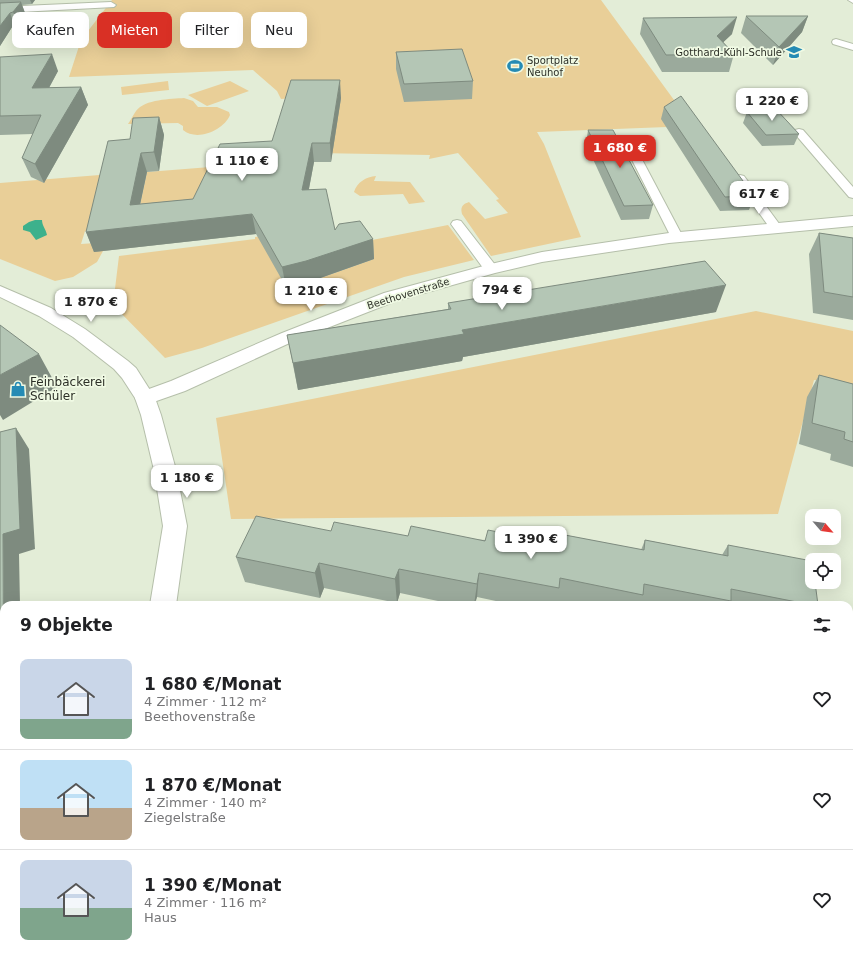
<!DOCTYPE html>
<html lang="de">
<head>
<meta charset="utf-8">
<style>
  :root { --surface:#fff; --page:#f6f6f6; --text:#202124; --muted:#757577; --line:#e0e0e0; --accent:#d93025 }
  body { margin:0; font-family:"DejaVu Sans",sans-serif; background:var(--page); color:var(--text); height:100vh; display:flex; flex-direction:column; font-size:15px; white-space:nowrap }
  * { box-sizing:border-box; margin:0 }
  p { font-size:13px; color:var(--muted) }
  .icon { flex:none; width:22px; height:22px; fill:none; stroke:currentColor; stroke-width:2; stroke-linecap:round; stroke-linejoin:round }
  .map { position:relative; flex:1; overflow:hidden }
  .panel { position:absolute; left:0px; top:601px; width:853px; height:356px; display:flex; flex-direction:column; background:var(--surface); border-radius:12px 12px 0 0; box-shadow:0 4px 16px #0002 }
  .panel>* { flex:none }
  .top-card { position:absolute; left:12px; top:12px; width:400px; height:36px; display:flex; gap:8px }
  .needle { width:26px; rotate:118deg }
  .tools { position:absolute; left:805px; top:509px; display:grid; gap:8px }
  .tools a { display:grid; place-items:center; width:36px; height:36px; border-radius:8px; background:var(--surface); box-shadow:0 4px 16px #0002; font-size:20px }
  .price { position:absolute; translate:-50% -34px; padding:0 9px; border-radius:8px; background:#fff; color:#222; font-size:13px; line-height:26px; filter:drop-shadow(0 1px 2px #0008) }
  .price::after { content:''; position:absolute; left:50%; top:24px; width:12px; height:9px; margin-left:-6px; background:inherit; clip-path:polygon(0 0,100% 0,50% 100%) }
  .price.on { background:var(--accent); color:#fff }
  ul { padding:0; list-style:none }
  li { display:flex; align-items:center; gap:12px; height:100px; padding:0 20px }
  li+li { border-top:1px solid var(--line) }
  li span { display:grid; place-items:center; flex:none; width:112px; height:80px; border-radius:8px; color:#555 }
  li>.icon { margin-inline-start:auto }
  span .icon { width:48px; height:48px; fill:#fffc; stroke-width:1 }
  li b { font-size:17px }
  h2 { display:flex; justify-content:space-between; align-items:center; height:48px; padding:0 20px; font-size:17px }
  .pill { padding:0 14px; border-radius:8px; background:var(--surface); box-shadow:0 4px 16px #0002; font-size:14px; line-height:36px }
  .pill.on { background:var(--accent); color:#fff }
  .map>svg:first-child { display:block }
  .green { fill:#e9cf98 }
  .water { fill:#3db18c }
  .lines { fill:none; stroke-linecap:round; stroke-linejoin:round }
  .lane-casing { stroke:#b5bfaa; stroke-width:2 }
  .street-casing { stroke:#b5bfaa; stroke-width:2 }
  .secondary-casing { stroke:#b5bfaa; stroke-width:2 }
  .lane { fill:#fff; fill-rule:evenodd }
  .street { fill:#fff; fill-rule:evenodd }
  .secondary { fill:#fff; fill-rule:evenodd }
  .wall { fill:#9baa9c }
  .shaded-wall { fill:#7e8b7f }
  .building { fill:#b4c6b5; stroke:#7e8b7f }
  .labels { text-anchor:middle; stroke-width:3.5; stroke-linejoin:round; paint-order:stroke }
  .far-poi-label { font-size:10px; fill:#2c2f27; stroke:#f0fae4; text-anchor:end }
  .far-street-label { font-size:10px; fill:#2c2f27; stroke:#f0fae4 }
  .poi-label { font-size:12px; fill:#2c2f27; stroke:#f0fae4; text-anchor:start }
</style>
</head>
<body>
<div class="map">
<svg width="853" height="957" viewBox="0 0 853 957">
  <rect width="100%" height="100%" fill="#e3edd7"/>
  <path class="green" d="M112,0H601L693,126L537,132L544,144L581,237L491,256L462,214C460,207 463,204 469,202L485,219L508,213L496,200L499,199L458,153L429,159L430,155L316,153L293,98L281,99L277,91L253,70L69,77L81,40Z
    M168,81L169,90L122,95L121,87Z
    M230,81L249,91L207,106L188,95Z
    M184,98L193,101L198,107H217L229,112L230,115C224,130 197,142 183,130V126L178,123L128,124C131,120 133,115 136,111C145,99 171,99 184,98Z
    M223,166L283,176L136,224L147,172Z
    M112,174L99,230L85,231L81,244L96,243L103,251L97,262L73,277L55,281L0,259V183Z
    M376,176L374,181L410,182L425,202L409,204L403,194L360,196L354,192C357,182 366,177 376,176Z
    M448,225L474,260L404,277L202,348L165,358L113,305L119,256L255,239V237L274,234L286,287L309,282L374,259L362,242Z
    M756,311L853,331V385L814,380L778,514L231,519L216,418Z"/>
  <path class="water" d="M35,220H42C42,226 46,229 47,235L36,240L30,232L23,230V226L29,222Z"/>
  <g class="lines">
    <defs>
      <path id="lane" d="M848,0H853V3Z
        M836,39L853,44V50L833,44L832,42L833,40Z
        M799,129L803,130L853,187V198L849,197L795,134L794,132L795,130Z
        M631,145L636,148L683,237L682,240H672L671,237L626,148Z
        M740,175L744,176L780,225L782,228L780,231H772L734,178L736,176Z
        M457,220L461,221L496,266L498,269L496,272H486L451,224L453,221Z"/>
      <path id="street" d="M111,2L116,5L114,7L0,13V7Z
        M853,216V226L669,243L542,262L495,273L396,301L294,341L185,391L145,405L138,403L135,398L138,393L171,381L282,333L384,293L491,264L542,252L669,233Z
        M853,677V703L849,704V678Z"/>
      <path id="secondary" d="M0,286L51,308L85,329L128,361L136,368L155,398L161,415L176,470L187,526L176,605H150L163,526L154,470L141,415L135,398L122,378L114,369L73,337L39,316L0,297Z
        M90,953H124L123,957H89Z"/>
    </defs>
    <use href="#lane" class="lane-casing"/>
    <use href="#street" class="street-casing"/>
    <use href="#secondary" class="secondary-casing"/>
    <use href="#lane" class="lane"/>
    <use href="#street" class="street"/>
    <use href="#secondary" class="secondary"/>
  </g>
  <path class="wall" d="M0,0H35L32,4L22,5L25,13L18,24H14L0,46Z
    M746,16H808L802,32L773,65L741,33Z
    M643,18L732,34L723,42L734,54L729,72H662L640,34Z
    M396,52L473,81L472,99L404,102L396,69Z
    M0,57L58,71L49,88L81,87L88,105L44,183L31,177L22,158L33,134L0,135Z
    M341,98L331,162H314L309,189L335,230L373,239L374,259L309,282L286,287L256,234L94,252L86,232L130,139L159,117L164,135L159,171L147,172L140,204L193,199L272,141Z
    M664,107L754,196L749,210L720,211L661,119Z
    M747,112L799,134L794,145L762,146L743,123Z
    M588,130L653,205L649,219L621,220L586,144Z
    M819,233L853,238V320L813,313L809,254Z
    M448,303L716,312L463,357L462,361L298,390L287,335L448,309Z
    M819,375L853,384V467L830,460L831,454L799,444L807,397Z
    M331,531L408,536L562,544L565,535L641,550L645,540L722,555L728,545L818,605H565L555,603L554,605H515L477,597L475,605H457L400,593L397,603L324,588L320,598L245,582L236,557Z"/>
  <path class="shaded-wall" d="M30,0H35L32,4Z
    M21,2L25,13L18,24L13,12Z
    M10,13L14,24L0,46V26Z
    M808,16L802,32L773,65L779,47Z
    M737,17L732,34L712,53L717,36Z
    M52,54L58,71L39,106L32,88Z
    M340,80L341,98L331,162L330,143Z
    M81,87L88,105L44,183L35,164Z
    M159,117L164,135L159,171L154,152Z
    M312,143L314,162L305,209L302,190Z
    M141,153L147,172L136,224L130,205Z
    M252,214L256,234L94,252L86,232Z
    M373,239L374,259L309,282L286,287L282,267Z
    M726,285L716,312L463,357L462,361L298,390L293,363L462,330Z
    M39,354L57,387L3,420L0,415V375Z
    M16,428L29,449L35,549L19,554L20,605H4V696L3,534Z
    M319,563L324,588L320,598L315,573Z
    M399,569L400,593L397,603L395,579Z
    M479,573L477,597L474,605L477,584Z
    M4,754V776L0,777V756Z"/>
  <path class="building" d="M21,2L13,12L10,13L0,26V3Z
    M746,16H808L779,47Z
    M737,17L717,36L734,54L666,55L643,18Z
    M462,49L473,81L404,84L396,52Z
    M52,54L32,88L81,87L35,164L22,158L41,115L0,116V57Z
    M291,80H340L330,143H312L302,190L326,189L335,230L339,224L360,221L373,239L306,261L282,267L252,214L86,232L108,141L130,139L133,118L159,117L154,152L141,153L130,205L193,199L220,144L272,141Z
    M681,96L754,196L725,197L664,107Z
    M774,107L799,134L766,135L747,112Z
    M588,130H613L653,205L624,206Z
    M819,233L853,238V297L824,292Z
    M705,261L726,285L462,330L464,334L293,363L287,335L451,309L448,303Z
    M0,325L39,354L0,375Z
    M819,375L853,384V442L844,439L845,432L812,423Z
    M16,428L20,529L3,534L4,754L0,756V432Z
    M256,516L331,531L334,522L408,536L411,526L485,541L488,530L564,545L565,535L644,550L645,540L728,556V545L812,561V582H815L818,605H812L731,589V601L644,584L643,595L560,578L559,588L479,573L477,584L399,569L395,579L319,563L315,573L236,557Z
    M853,818V926L849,928V819Z
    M505,953H776L765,957H493Z"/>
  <defs>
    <symbol id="school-bare" viewBox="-9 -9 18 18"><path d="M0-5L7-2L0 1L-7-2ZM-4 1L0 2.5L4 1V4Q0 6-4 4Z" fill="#258bb4" stroke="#f0fae4" stroke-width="2.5" paint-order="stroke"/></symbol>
    <symbol id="stadium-bare" viewBox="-9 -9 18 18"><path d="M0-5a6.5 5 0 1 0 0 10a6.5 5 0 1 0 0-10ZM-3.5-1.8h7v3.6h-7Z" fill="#258bb4" stroke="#f0fae4" stroke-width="2.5" paint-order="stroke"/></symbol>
    <symbol id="shop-bare" viewBox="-9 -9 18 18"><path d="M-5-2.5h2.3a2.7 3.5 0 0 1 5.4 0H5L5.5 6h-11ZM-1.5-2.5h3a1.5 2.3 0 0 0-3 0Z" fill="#258bb4" stroke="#f0fae4" stroke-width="2.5" paint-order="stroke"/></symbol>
  </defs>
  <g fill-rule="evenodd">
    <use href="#school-bare" x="783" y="41" width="22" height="22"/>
    <use href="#stadium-bare" x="504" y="55" width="22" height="22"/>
    <use href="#shop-bare" x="7" y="378" width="22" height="22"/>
  </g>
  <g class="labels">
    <g class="far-poi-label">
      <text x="782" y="56">Gotthard-Kühl-Schule</text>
      <text x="527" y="64" text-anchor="start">Sportplatz<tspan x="527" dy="12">Neuhof</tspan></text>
    </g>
    <g class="far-street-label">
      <text transform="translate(408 293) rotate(-17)" y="4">Beethovenstraße</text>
    </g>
    <g class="poi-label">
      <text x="30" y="386">Feinbäckerei<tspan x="30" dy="14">Schüler</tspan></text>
    </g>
  </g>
</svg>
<div class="tools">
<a><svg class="needle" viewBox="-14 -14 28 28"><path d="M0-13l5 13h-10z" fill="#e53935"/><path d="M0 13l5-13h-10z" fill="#757577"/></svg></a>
<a><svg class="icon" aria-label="locate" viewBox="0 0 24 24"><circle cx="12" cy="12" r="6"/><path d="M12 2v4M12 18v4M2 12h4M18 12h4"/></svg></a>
</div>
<b class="price" style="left:772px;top:122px">1 220 €</b>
<b class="price on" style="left:620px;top:169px">1 680 €</b>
<b class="price" style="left:242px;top:182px">1 110 €</b>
<b class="price" style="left:759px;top:215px">617 €</b>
<b class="price" style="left:502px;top:311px">794 €</b>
<b class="price" style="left:311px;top:312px">1 210 €</b>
<b class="price" style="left:91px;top:323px">1 870 €</b>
<b class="price" style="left:187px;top:499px">1 180 €</b>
<b class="price" style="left:531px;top:560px">1 390 €</b>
<div class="top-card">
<a class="pill">Kaufen</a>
<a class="pill on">Mieten</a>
<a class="pill">Filter</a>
<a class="pill">Neu</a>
</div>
<section class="panel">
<h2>9 Objekte<svg class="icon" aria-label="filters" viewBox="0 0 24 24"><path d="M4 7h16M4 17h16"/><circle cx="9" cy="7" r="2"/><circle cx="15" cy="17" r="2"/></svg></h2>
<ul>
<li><span style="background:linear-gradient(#c9d6e8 75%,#7fa58c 0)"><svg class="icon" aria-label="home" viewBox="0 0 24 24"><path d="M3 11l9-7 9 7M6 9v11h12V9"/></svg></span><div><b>1 680 €/Monat</b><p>4 Zimmer · 112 m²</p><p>Beethovenstraße</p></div><svg class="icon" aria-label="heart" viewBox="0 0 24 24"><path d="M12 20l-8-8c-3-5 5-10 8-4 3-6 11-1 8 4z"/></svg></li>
<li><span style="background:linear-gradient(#bfe0f5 60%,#b9a48a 0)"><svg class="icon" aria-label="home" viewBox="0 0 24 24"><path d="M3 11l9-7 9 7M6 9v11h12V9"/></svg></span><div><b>1 870 €/Monat</b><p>4 Zimmer · 140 m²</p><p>Ziegelstraße</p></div><svg class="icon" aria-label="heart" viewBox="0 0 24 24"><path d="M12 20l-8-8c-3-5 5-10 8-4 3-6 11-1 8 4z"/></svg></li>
<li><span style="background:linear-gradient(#c9d6e8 60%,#7fa58c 0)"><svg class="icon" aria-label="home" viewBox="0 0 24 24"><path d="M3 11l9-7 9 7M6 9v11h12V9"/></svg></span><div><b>1 390 €/Monat</b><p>4 Zimmer · 116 m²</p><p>Haus</p></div><svg class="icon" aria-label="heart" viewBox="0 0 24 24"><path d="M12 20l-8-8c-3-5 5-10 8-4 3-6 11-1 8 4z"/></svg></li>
</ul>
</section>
</div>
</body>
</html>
